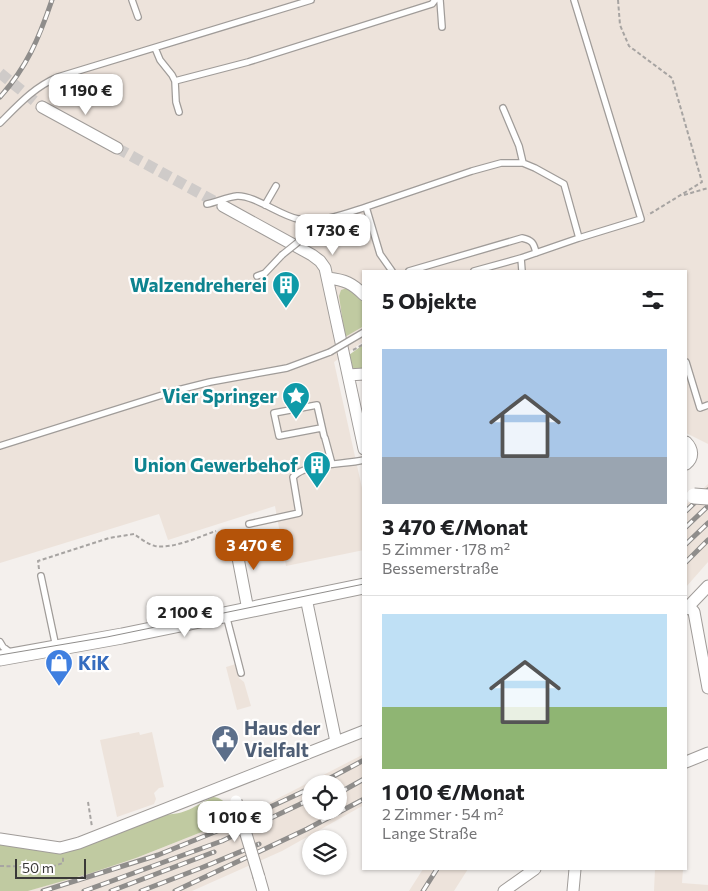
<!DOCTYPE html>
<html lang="de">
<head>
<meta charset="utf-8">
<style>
  :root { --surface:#fff; --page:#f6f6f6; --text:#202124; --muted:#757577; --line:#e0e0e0; --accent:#b45309 }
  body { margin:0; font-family:Commissioner,sans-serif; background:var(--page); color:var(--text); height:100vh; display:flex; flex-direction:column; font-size:19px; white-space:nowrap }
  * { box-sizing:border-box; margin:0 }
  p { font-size:16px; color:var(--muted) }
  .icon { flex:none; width:28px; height:28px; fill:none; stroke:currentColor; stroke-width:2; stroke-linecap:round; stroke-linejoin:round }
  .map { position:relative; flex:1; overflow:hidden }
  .side { position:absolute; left:362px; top:270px; width:325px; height:600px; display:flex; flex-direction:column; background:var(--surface); border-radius:0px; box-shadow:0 1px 4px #0004 }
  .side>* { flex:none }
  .tools { position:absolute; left:302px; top:775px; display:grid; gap:10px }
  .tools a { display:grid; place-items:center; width:45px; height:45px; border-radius:50%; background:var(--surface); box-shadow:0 1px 4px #0004; font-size:25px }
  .scale { position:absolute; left:15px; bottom:12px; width:71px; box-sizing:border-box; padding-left:5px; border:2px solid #3a3938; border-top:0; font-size:14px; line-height:18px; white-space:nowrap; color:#3a3938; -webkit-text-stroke:4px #fffefd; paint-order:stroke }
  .price { position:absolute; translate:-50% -42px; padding:0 11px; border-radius:10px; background:#fff; color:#222; font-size:16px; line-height:32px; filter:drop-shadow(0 1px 2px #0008) }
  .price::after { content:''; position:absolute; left:50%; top:30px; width:15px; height:11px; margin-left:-8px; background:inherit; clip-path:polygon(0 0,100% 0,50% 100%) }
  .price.active { background:var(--accent); color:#fff }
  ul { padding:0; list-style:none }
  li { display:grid; align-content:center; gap:10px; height:265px; padding:0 20px }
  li+li { border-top:1px solid var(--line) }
  li span { display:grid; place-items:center; height:155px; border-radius:0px; color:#555 }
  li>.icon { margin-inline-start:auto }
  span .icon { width:90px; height:90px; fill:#fffc; stroke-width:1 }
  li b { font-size:21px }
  h2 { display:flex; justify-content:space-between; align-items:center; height:60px; padding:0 20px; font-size:21px }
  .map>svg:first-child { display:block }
  .built { fill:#ede3db; fill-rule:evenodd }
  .green { fill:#c0caa1 }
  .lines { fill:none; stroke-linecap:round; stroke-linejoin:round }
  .street-tunnel { stroke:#cfcbc9; stroke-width:11; stroke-dasharray:11 5.5; stroke-linecap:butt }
  .lane-casing { stroke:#a09c99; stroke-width:8 }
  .street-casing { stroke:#a09c99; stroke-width:13 }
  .secondary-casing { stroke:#a09c99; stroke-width:17 }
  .path { stroke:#a7a4a2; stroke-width:2; stroke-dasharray:4 2.5; stroke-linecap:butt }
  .lane { stroke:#fff; stroke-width:5.5 }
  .street { stroke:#fff; stroke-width:11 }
  .secondary { stroke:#fff; stroke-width:15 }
  .tram { stroke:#8f8d8b; stroke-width:1 }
  .rail-casing { stroke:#8f8d8b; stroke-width:5 }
  .rail { stroke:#fffefd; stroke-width:3; stroke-dasharray:9; stroke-linecap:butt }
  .lane-bridge-casing { stroke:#a09c99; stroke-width:8; stroke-linecap:butt }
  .street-bridge-casing { stroke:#a09c99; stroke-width:13; stroke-linecap:butt }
  .secondary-bridge-casing { stroke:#a09c99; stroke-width:17; stroke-linecap:butt }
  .lane-bridge { stroke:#fff; stroke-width:5.5 }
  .street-bridge { stroke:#fff; stroke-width:11 }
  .secondary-bridge { stroke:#fff; stroke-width:15 }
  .labels { text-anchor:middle; stroke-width:4.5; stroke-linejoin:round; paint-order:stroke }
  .culture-label { font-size:19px; font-weight:bold; fill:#0d838f; stroke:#fffefd; text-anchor:end }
  .shop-label { font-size:19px; font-weight:bold; fill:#366cbe; stroke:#fffefd; text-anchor:start }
  .service-label { font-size:19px; font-weight:bold; fill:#4e5e75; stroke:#fffefd; text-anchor:start }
</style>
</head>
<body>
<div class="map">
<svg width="708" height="891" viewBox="0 0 708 891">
  <rect width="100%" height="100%" fill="#f4f0ed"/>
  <path class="built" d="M0,0H708V444L686,433V271H364V341L334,362L364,497V550L286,566L275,506L168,540L159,514L0,563Z
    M708,484V562L686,587V505Z
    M236,664L239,678L244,682L251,706L237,710L226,667Z
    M139,732L140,735L152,732L164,787L159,788L154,793L156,799L154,804L117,817L100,740Z
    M364,754V805L282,851L192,891H28L136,858L232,820L271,802ZM311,784H339V811H311Z
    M423,869H468L454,891H409Z
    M655,869H683L682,883L708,885V891H654Z"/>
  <path class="green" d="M347,288L364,303V326L345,337L339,296L341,290Z
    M364,344V371H357L352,367L349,355Z
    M213,797C226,798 229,809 232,820L136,858L91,873L28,891H0V844L59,854L162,815C188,814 192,807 213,797Z"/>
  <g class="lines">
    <path class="street-tunnel" d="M0,73L42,107
      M117,148L223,206"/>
    <defs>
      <path id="lane" d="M132,0L138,17
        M440,0L442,27
        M574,0L641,219L579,238
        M155,48L160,60L172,75L175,81L176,102L179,112
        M175,81L248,62L432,4L435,0
        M503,108L519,146L523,163
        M0,123C18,105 34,87 58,77L311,0
        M207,204C217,202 227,197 237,196C254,195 281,216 298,219C322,223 344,214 366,207
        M265,205L276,186
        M312,231L329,219
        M392,271L380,254L366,207L472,171L501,163H523L535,168L564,184L579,238L521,258
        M409,271L522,238C532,240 534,243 536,253
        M474,271L521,258L522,271
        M257,276L265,273L282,255
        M686,362L700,408L708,405
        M321,428L279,436L274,413L317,405L324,436
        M325,438L332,464
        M0,446L178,390L210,382L287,368L330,352
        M249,524L299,513L293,477C308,462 343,465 364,460
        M41,576L56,647
        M226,615L241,673
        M0,642L3,647L11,653"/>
      <path id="street" d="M42,107L117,148
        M223,206L312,255L320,261L325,268L364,449
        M328,278C345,280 352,283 364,295
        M348,375L364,374
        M686,442C693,449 694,458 686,464
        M234,537L248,610
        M306,598L336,742
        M689,606L694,612L708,688
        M686,609L708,586
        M686,762L708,753
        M0,839L60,848L79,843L364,731
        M259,877L263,891
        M504,891L535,869
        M573,891L575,869"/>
      <path id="secondary" d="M0,658L122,636L364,586"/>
    </defs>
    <use href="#lane" class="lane-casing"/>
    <use href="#street" class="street-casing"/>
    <use href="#secondary" class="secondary-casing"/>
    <path class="path" d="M618,0L620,25L629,46L672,78L702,182L648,215
      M684,195L708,188
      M353,350L364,344
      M39,569L38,561L109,538L134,534C140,538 147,544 155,546C174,549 198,537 216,531
      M88,802L92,827
      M0,866L51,867L63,863V857"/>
    <use href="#lane" class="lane"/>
    <use href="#street" class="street"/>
    <use href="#secondary" class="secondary"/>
    <path class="tram" d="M686,494H708
      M0,655L107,637L364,584"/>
    <defs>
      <path id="rail" d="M0,97C27,67 39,38 52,0
        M686,511L708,490
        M686,527L708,506
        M686,544L708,523
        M686,562L708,540
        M319,784L364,760
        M339,793L364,779
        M43,891L158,855L227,827L311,788
        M84,891L222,841L311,799
        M111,891L214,852
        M141,891L201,868L259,844
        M175,891L307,829L364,799
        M423,891L437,869"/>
    </defs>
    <use href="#rail" class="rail-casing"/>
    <use href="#rail" class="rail"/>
    <defs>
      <path id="lane-bridge" d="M282,255L312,231
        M330,352L364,332"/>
      <path id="street-bridge" d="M236,801L259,877"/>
      <path id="secondary-bridge" d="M694,496L708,497"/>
    </defs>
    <use href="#lane-bridge" class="lane-bridge-casing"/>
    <use href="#street-bridge" class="street-bridge-casing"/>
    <use href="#secondary-bridge" class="secondary-bridge-casing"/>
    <use href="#lane-bridge" class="lane-bridge"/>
    <use href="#street-bridge" class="street-bridge"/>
    <use href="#secondary-bridge" class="secondary-bridge"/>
  </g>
  <defs>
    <symbol id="building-pin" viewBox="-11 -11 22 30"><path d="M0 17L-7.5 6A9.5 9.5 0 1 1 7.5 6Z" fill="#0f9aa8" stroke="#fffefd"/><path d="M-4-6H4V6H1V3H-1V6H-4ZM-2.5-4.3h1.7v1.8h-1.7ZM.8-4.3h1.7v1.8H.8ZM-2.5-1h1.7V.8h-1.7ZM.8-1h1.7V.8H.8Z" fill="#fff"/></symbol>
    <symbol id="sight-pin" viewBox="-11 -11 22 30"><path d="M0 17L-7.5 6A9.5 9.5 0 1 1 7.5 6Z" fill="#0f9aa8" stroke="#fffefd"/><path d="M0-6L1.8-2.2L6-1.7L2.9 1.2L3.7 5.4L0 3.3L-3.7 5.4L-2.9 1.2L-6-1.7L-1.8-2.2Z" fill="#fff"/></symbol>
    <symbol id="shop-pin" viewBox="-11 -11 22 30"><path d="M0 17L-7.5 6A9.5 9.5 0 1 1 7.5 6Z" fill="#3f7fe0" stroke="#fffefd"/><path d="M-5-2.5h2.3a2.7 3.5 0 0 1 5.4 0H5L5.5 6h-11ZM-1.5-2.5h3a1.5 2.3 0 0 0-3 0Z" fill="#fff"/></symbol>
    <symbol id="civic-pin" viewBox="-11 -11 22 30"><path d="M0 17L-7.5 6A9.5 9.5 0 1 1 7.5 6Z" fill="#5c6f8a" stroke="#fffefd"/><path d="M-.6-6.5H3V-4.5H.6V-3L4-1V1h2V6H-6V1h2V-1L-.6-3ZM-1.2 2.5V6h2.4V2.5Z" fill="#fff"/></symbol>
  </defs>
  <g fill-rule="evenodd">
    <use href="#building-pin" x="270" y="269" width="32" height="43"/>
    <use href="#sight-pin" x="280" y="380" width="32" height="43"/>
    <use href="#building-pin" x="301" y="449" width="32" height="43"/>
    <use href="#shop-pin" x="43" y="647" width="32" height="43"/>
    <use href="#civic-pin" x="209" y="723" width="32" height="43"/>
  </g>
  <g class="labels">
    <g class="culture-label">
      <text x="267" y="292">Walzendreherei</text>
      <text x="277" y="403">Vier Springer</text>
      <text x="298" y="472">Union Gewerbehof</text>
    </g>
    <g class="shop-label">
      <text x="78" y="670">KiK</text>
    </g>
    <g class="service-label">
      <text x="244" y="735">Haus der<tspan x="244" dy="22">Vielfalt</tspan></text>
    </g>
  </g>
</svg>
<div class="tools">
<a><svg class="icon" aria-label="locate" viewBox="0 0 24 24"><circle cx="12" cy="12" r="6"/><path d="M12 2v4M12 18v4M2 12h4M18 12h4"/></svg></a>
<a><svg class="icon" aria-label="layers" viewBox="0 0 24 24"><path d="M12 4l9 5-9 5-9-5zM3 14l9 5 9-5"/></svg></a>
</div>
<div class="scale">50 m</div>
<b class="price" style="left:86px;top:116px">1 190 €</b>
<b class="price" style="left:333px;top:256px">1 730 €</b>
<b class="price active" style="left:254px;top:571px">3 470 €</b>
<b class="price" style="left:185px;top:638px">2 100 €</b>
<b class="price" style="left:235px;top:843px">1 010 €</b>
<section class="side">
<h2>5 Objekte<svg class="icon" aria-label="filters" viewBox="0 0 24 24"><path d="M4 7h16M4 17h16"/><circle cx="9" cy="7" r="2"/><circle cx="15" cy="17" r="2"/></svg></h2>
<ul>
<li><span style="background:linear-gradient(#a9c7e8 70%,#9aa5b1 0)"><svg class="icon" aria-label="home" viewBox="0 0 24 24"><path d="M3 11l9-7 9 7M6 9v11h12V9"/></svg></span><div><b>3 470 €/Monat</b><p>5 Zimmer · 178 m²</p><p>Bessemerstraße</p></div></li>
<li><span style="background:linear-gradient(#bfe0f5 60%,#8fb573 0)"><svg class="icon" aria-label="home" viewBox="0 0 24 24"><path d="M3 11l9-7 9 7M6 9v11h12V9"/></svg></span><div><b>1 010 €/Monat</b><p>2 Zimmer · 54 m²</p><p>Lange Straße</p></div></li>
</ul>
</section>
</div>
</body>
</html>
